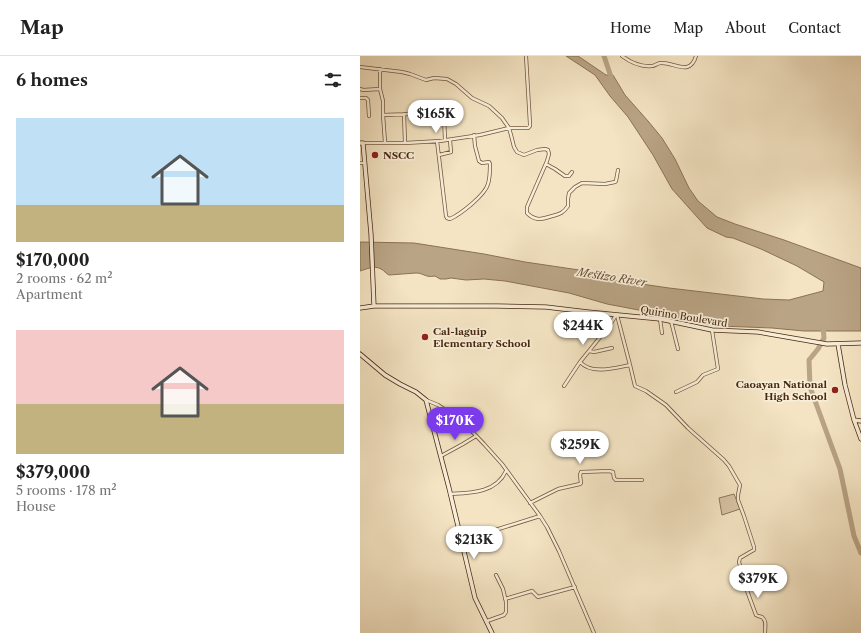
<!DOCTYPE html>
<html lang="en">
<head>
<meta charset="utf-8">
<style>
  :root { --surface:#fff; --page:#f2f2f2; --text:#222; --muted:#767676; --line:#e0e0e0; --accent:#7c3aed }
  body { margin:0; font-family:"Libre Caslon Text",serif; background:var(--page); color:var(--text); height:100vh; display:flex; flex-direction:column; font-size:15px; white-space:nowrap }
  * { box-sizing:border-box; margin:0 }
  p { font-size:13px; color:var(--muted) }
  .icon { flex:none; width:22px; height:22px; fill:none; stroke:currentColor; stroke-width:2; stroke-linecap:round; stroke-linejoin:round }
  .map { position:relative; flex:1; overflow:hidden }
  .panel { display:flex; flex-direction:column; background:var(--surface); width:360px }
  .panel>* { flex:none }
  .price { position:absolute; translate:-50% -34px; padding:0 9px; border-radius:14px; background:#fff; color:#222; font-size:13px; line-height:26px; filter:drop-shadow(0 1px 2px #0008) }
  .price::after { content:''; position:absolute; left:50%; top:24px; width:12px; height:9px; margin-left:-6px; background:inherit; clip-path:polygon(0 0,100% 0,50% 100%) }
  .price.current { background:var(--accent); color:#fff }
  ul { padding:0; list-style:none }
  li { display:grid; align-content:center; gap:8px; height:212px; padding:0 16px }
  li span { display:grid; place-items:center; height:124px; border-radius:0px; color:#555 }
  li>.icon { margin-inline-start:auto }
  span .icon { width:72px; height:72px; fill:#fffc; stroke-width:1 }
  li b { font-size:17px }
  h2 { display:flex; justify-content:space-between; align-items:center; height:48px; padding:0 16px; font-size:17px }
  header { display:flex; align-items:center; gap:24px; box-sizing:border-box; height:56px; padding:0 20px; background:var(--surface); border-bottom:1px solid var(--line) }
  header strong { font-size:19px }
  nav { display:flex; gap:22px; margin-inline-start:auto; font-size:14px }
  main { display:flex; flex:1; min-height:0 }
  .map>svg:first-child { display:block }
  .green { fill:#d6c4a4; stroke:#8e7659 }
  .water { fill:#b9a485; stroke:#8b7255 }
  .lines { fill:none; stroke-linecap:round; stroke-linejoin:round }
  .river { stroke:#b9a485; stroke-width:5 }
  .street-casing { stroke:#72573b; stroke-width:4 }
  .secondary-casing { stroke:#46280e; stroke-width:5 }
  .street { stroke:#f8edd8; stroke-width:2.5 }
  .secondary { stroke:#f8edd8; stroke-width:3.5 }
  .poi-dot { fill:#8f2418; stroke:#f8edd8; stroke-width:1.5 }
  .labels { text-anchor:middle; stroke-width:3.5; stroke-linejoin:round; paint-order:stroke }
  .poi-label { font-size:10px; font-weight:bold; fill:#46280e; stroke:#f8edd8; text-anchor:start }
  .street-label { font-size:10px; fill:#46280e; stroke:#f8edd8 }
  .water-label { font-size:11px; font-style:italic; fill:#684d32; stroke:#f8edd8 }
</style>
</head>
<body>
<header>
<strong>Map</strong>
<nav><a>Home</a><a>Map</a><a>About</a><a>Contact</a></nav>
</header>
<main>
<section class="panel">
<h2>6 homes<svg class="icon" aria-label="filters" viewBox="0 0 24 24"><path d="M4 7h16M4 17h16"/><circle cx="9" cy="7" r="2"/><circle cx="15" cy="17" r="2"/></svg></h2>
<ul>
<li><span style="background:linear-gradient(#bfe0f5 70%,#c2b280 0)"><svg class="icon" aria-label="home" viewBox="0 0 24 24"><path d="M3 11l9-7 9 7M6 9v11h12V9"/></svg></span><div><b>$170,000</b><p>2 rooms · 62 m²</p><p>Apartment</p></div></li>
<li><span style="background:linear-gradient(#f6c9c9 60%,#c2b280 0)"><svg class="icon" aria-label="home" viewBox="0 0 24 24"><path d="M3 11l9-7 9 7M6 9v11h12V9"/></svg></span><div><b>$379,000</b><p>5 rooms · 178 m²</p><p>House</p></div></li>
</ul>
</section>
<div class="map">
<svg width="501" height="577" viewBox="0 0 501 577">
  <rect width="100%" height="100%" fill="#f4e4c3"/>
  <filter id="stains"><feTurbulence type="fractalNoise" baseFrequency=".005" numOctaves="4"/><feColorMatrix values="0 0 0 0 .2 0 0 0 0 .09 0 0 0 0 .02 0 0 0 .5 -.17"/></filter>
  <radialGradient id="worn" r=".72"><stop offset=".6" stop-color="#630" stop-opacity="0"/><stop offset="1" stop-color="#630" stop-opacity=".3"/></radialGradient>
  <path class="green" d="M374,438L380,453L362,459L359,442Z"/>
  <path class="water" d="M206,0H218L246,19H253L265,39L288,65L302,82L315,103L329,132L338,145L357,161L375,168L424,184L501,212V275H444L412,272L360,270L346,268L305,259L247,248L209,237L145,225L124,223L106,224L91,222L86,223H80L75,220C65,222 64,217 56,217C47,218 38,218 29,219C25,217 25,215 21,213C14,209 7,213 0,215V186L54,187L124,198L165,206L226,215L254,224L309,232L403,243L429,244L463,235L464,226L437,210L401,193L373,182L366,181L347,172L312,133L293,99L268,61L250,40L235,19Z"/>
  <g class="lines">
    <path class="river" d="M244,0L252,24
      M463,270L464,282L458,293L449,304L450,331L480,413L494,480L501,497"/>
    <defs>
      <path id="street" d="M262,0C270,6 281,11 292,10C295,10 297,7 301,7C314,6 330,21 336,0
        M0,11L42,16L50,18L66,24L74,22L87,23L96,28L112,42L129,50L142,62L149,72L151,79L154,91L157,96L164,99L177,94L185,93L188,94L189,98L187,105L167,151V157C174,164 180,164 189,161C198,158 202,159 208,150V143L209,137L215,131L222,127L245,128L255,126L256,125L258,114
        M0,33L3,34L20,33L23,45V59
        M20,33V13
        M0,42H6L8,44L9,60
        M44,58L45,87
        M77,85L86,160L87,162L90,163C101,158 125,139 128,128C130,122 130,115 130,108L129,106L122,107L119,105L115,90L114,79
        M25,86L23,59L78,57H82L84,60L85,84
        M3,87H45L80,85L120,79L149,72H168L170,70V68L166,0
        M79,99L91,96L90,84
        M0,107H4
        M186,108L195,113L205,120H209L212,116
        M257,259L270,309L275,330L286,335L306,349L328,372L364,404L369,410L380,429L378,439V444L384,460L394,491V494L392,495L380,502L379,506L386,532L396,559L398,560L402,561C407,565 405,571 405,577
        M300,263L302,277
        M311,265L318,293
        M229,295L234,296L252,292
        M220,306C232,319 255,312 270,309
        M204,330L220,306L250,269L256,259
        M316,336L337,326L343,319L358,313L352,274
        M66,344L78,349L102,365L124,388L142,408L180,460L187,471L199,495L234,577
        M81,400L103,388L116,380
        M90,438C111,437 136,437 146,415
        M170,447L198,433L220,428L221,427L220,419L221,416L249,415L253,416L254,422L256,424H282
        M129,476L180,460
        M145,543L172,535L178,541L215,531
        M127,565L144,559L146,556V546L143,533L136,519"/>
      <path id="secondary" d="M0,87H3L11,178L14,250
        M0,252L14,250H137L186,251L228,256L300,263L352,274L398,276L467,288L501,287
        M478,288L485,329L494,364L501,383
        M0,298L25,319L40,328L56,336L66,344L89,432L115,542L132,577
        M494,364L501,365"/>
    </defs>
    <use href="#street" class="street-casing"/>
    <use href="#secondary" class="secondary-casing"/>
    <use href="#street" class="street"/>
    <use href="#secondary" class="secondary"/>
  </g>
  <g class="poi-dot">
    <circle cx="15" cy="99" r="4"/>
    <circle cx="65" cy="281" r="4"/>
    <circle cx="475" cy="334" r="4"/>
  </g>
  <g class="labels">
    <g class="poi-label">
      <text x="23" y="103">NSCC</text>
      <text x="73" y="279">Cal-laguip<tspan x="73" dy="12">Elementary School</tspan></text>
      <text x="467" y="332" text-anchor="end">Caoayan National<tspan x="467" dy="12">High School</tspan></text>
    </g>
    <g class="street-label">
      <text transform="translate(324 260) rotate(9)" y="4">Quirino Boulevard</text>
    </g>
    <g class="water-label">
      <text transform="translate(252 221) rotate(9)" y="4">Mestizo River</text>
    </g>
  </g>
  <rect width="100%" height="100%" filter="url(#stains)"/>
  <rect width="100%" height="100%" fill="url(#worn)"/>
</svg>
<b class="price" style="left:76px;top:78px">$165K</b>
<b class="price" style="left:223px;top:290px">$244K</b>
<b class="price current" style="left:95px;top:385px">$170K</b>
<b class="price" style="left:220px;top:409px">$259K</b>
<b class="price" style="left:114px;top:504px">$213K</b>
<b class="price" style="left:398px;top:543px">$379K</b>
</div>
</main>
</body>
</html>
